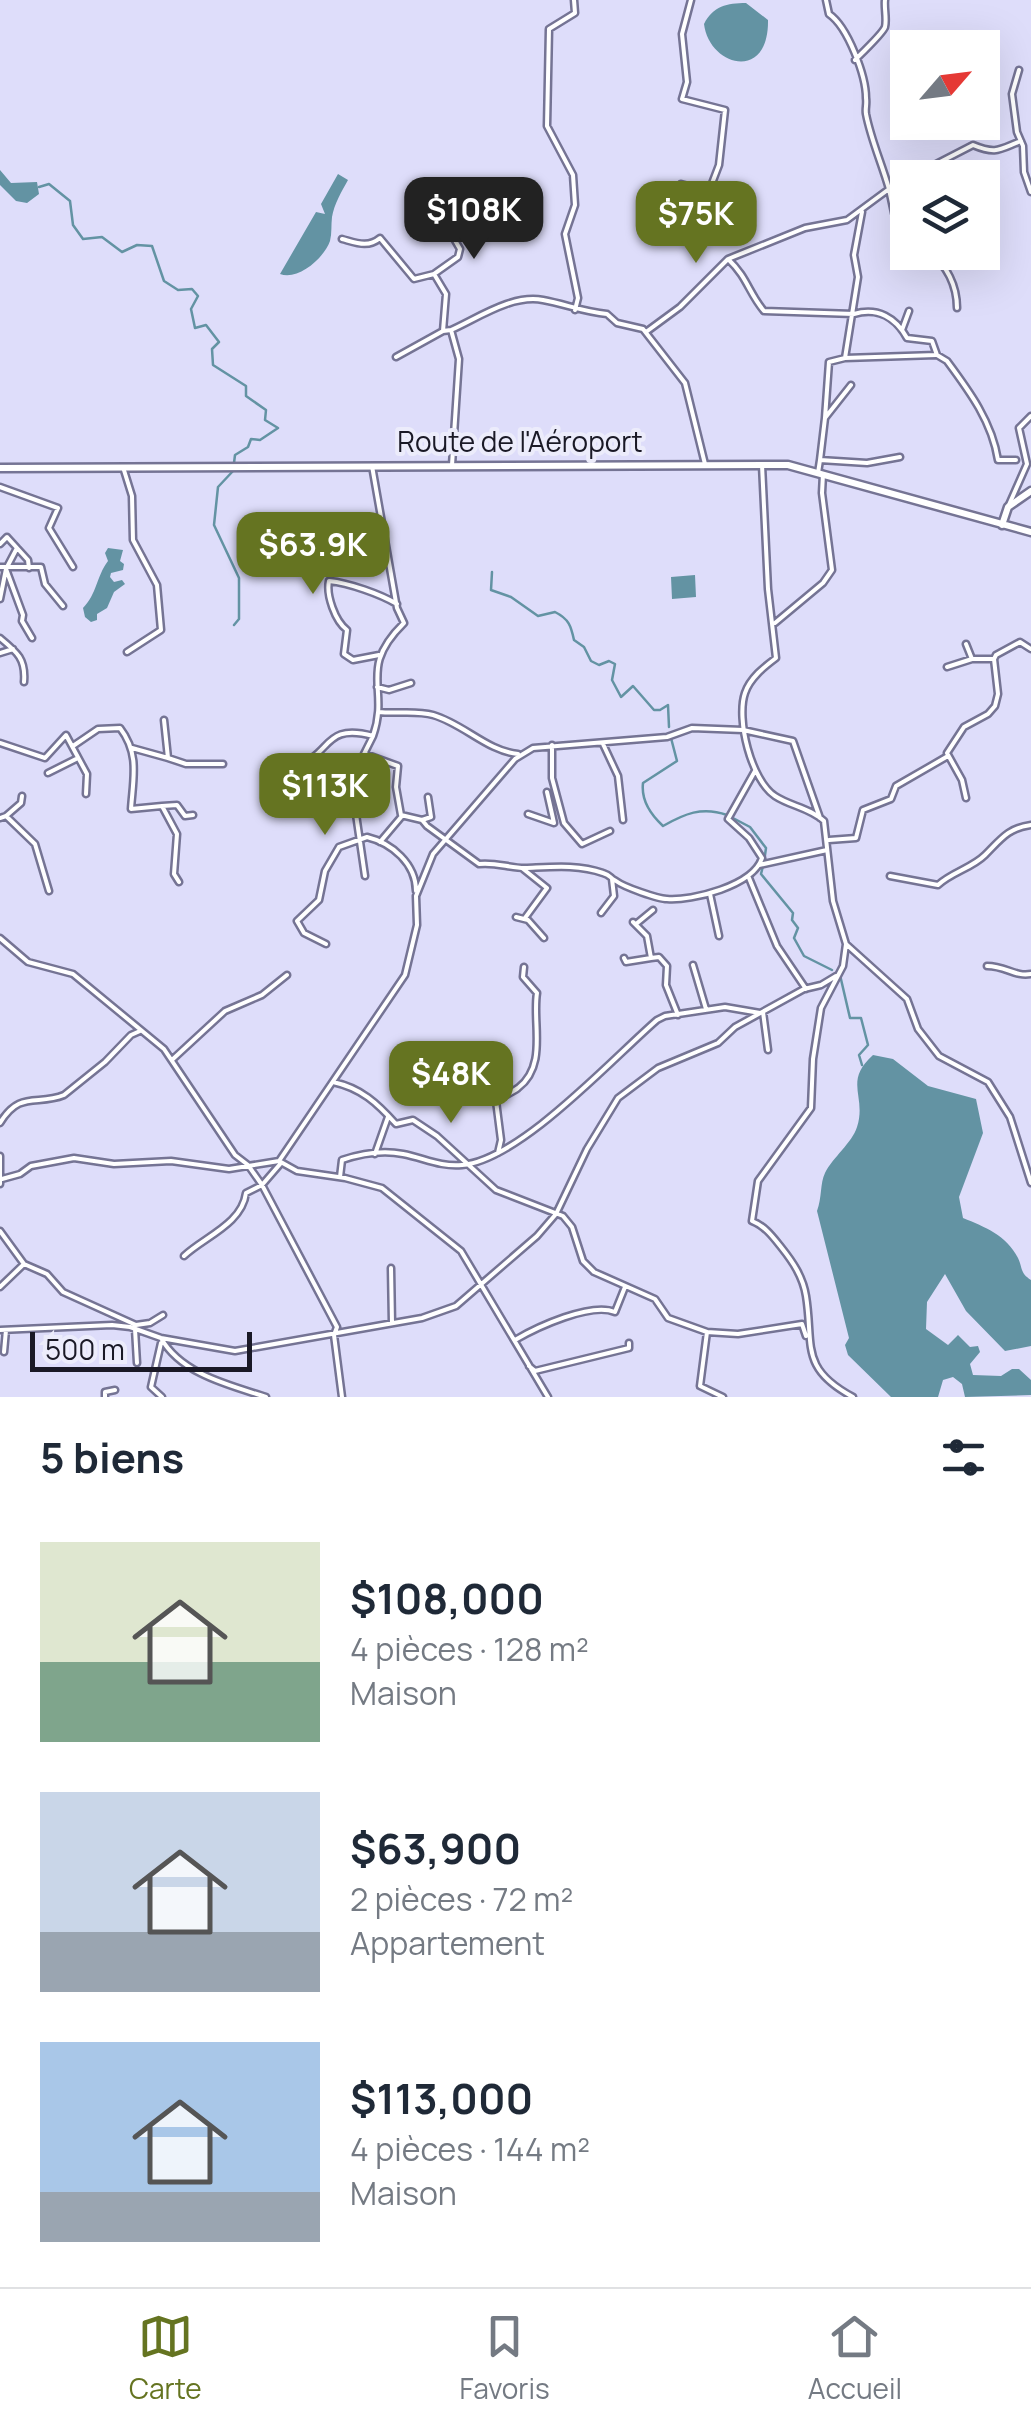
<!DOCTYPE html>
<html lang="fr">
<head>
<meta charset="utf-8">
<style>
  :root { --surface:#fff; --page:#f6f6f7; --text:#1f2937; --muted:#747a83; --line:#e0e1e3; --accent:#657421 }
  body { margin:0; font-family:Manrope,sans-serif; background:var(--page); color:var(--text); height:100vh; display:flex; flex-direction:column; font-size:38px; white-space:nowrap }
  * { box-sizing:border-box; margin:0 }
  p { font-size:32px; color:var(--muted) }
  .icon { flex:none; width:55px; height:55px; fill:none; stroke:currentColor; stroke-width:2; stroke-linecap:round; stroke-linejoin:round }
  .map { position:relative; height:1397px; overflow:hidden }
  .sheet { display:flex; flex-direction:column; background:var(--surface); flex:1 }
  .sheet>* { flex:none }
  .needle { width:65px; rotate:62deg }
  .fabs { position:absolute; left:890px; top:30px; display:grid; gap:20px }
  .fabs a { display:grid; place-items:center; width:110px; height:110px; border-radius:0px; background:var(--surface); box-shadow:0 10px 40px #0002; font-size:50px }
  .scale { position:absolute; left:30px; bottom:25px; width:222px; box-sizing:border-box; padding-left:10px; border:5px solid #1a1926; border-top:0; font-size:28px; line-height:35px; white-space:nowrap; color:#1a1926; -webkit-text-stroke:8px #ececfb; paint-order:stroke }
  .price { position:absolute; translate:-50% -85px; padding:0 22px; border-radius:20px; background:var(--accent); color:#fff; font-size:32px; line-height:65px; filter:drop-shadow(0 2px 5px #0008) }
  .price::after { content:''; position:absolute; left:50%; top:60px; width:30px; height:22px; margin-left:-15px; background:inherit; clip-path:polygon(0 0,100% 0,50% 100%) }
  .price.active { background:#222; color:#fff }
  ul { padding:0; list-style:none }
  li { display:flex; align-items:center; gap:30px; height:250px; padding:0 40px }
  li span { display:grid; place-items:center; flex:none; width:280px; height:200px; border-radius:0px; color:#555 }
  li>.icon { margin-inline-start:auto }
  span .icon { width:120px; height:120px; fill:#fffc; stroke-width:1 }
  li b { font-size:42px }
  h2 { display:flex; justify-content:space-between; align-items:center; height:120px; padding:0 40px; font-size:42px }
  .tab-bar { display:flex; justify-content:space-around; align-items:center; height:140px; border-top:2px solid var(--line); background:var(--surface); font-size:28px; color:var(--muted) }
  .tab-bar a { display:grid; justify-items:center; gap:5px }
  .tab-bar .active { color:var(--accent) }
  .map>svg:first-child { display:block }
  .water { fill:#6393a3 }
  .lines { fill:none; stroke-linecap:round; stroke-linejoin:round }
  .stream { stroke:#6393a3; stroke-width:2.5 }
  .street-casing { stroke:#757494; stroke-width:9 }
  .secondary-casing { stroke:#757494; stroke-width:11 }
  .street { stroke:#fff; stroke-width:4 }
  .secondary { stroke:#fff; stroke-width:6 }
  .labels { text-anchor:middle; stroke-width:8; stroke-linejoin:round; paint-order:stroke }
  .street-label { font-size:28px; fill:#1a1926; stroke:#ececfb }
</style>
</head>
<body>
<div class="map">
<svg width="1031" height="1397" viewBox="0 0 1031 1397">
  <rect width="100%" height="100%" fill="#deddfa"/>
  <path class="water" d="M746,3L768,20C769,83 709,66 704,24C713,6 727,3 746,3Z
    M0,170L11,183L37,182L39,194L27,203L16,201L0,185Z
    M338,174L348,180C342,191 334,204 332,217C331,225 332,233 330,241C324,258 298,281 280,274L316,212L325,214L321,204Z
    M108,548L123,550L120,561L124,564L123,570L111,573L110,577L114,582L122,580L125,584L114,592L107,608L97,614V620L91,622L85,617L83,608C97,594 96,577 108,561L105,553Z
    M695,575L696,597L672,599L671,577Z
    M873,1055L893,1059L928,1086L976,1099L983,1133L959,1197L963,1218C985,1227 1006,1235 1018,1258C1023,1269 1020,1273 1031,1280V1346L1005,1351L966,1311L945,1274L927,1302L926,1329L948,1345L958,1335L970,1347L978,1346L980,1352L970,1364L973,1375L1001,1376L1012,1369H1019L1031,1380V1395L965,1397L962,1384L953,1377L943,1380L938,1397H891L848,1355L845,1345L849,1338L817,1211C822,1198 820,1183 825,1173C833,1157 852,1143 857,1127C867,1096 843,1082 873,1055Z"/>
  <g class="lines">
    <path class="stream" d="M39,187L49,184L70,201L73,225L83,239L102,237L122,252L137,245L152,246L164,281L178,290L192,289L198,296L191,309L195,328L206,325L219,342L212,349L213,365L246,386V396L266,410L265,420L278,428L260,440L251,439L248,447L235,455L233,471L218,487L214,525L239,578V619L234,625
      M492,572L491,590L511,597L538,616L555,612C569,619 571,626 574,640L584,647L591,661L599,665L609,661L615,664L612,680L621,697L633,686L654,710H660L668,705L669,727
      M671,738L677,761L643,783C641,800 651,815 663,826C684,814 702,806 727,815
      M731,817L750,827L766,848L764,862
      M763,866L761,874L793,913L792,920L798,928L794,938L804,956L832,970
      M840,975L850,1018H861L868,1045L859,1055L862,1065"/>
    <defs>
      <path id="street" d="M574,0L575,13L549,29L547,126L573,175L575,205L565,234L578,298L575,310
        M826,0L829,14C848,27 866,76 866,98C867,105 865,108 866,114C871,140 882,164 889,189L847,220L805,228L728,259C748,278 748,292 764,311L854,314C878,307 896,318 907,338L932,341L937,355L947,361C970,392 992,422 998,460H1016
        M855,60C861,54 883,33 885,27C887,19 884,8 885,0
        M1019,70L1012,94L1017,132L1023,146L1024,172L1031,192
        M908,178L889,189L896,222L908,235
        M909,178L973,145C997,155 1000,149 1021,141
        M681,184L704,190L711,186L719,165L725,110L682,99L687,82L682,34L691,0
        M342,239C357,243 368,248 380,238L414,279L434,274L446,294L443,331
        M929,252C947,265 957,286 957,308
        M434,274L458,257L460,249L449,230L455,224
        M902,330L909,311
        M646,332L680,307L728,259
        M396,357L443,331L451,330
        M845,358L936,355
        M825,418L829,362L845,358L858,277L854,255L862,212
        M820,460L825,418L851,385
        M452,465L459,359L451,330C478,318 512,294 543,300C565,304 584,312 607,314L617,323L643,329L685,383L705,464
        M762,465L768,589L776,658C764,667 750,678 745,693C736,719 751,780 775,796C790,806 810,808 824,821L833,901L846,944L843,966L821,1008L813,1059L811,1108L758,1181L752,1221C765,1226 773,1237 781,1247C793,1262 803,1277 806,1296C814,1345 799,1368 853,1397
        M123,467L132,496L133,540L157,585L161,630L127,652
        M818,473L820,460L867,463L900,457
        M0,487L58,508L49,528L73,567
        M1008,507L1027,464L1019,428L1031,416
        M0,544L7,537L28,560L29,568
        M0,567H41L45,584L63,606
        M6,569L23,615L22,621L32,638
        M0,599L6,569L17,548
        M775,623L823,583L832,570L822,493L823,474
        M0,638C17,652 26,659 24,682
        M966,644L972,659H994
        M0,653L13,649
        M379,655L353,660L344,654L347,630C335,621 326,595 329,581C349,583 380,594 397,604
        M947,667L972,659
        M377,687L389,690L411,683
        M379,712C397,714 416,710 433,715C464,724 487,751 518,754
        M0,743L45,758L66,735L87,774L86,794
        M603,744L618,776L623,820
        M552,745V778L564,823L582,844L610,831
        M73,746L98,729L120,728C140,754 133,779 131,809L162,806L177,834L174,874L179,882
        M132,748L168,758L164,720
        M365,754L398,766L396,787L401,815L422,820L427,826L479,864C496,862 509,868 525,868C551,867 578,864 603,873C612,876 608,877 616,881C624,887 658,899 667,899C692,901 753,886 762,858L749,838L728,819L755,771
        M168,758L186,764H223
        M48,773L78,758
        M289,773L293,766C333,757 321,722 373,736C390,688 357,669 404,623L397,608L372,466
        M966,798L962,780L947,753L964,727L988,714L995,706L998,694L994,659L996,655L1020,642L1031,649
        M162,806L177,805L185,816L193,815
        M528,814L554,823L547,792
        M6,816L21,803L22,796
        M0,818L6,816L35,844L49,891
        M422,820L431,817L428,797
        M829,840L856,838L863,810L891,799L896,786L948,756
        M380,842L402,816
        M759,865L827,850
        M522,868L547,888L525,918
        M365,876L351,780L373,736
        M890,876L938,885C952,872 972,868 985,855C1001,839 1008,828 1031,825
        M749,878L777,946L806,989
        M710,894L719,936
        M601,913L614,896L612,879
        M516,917L528,920L544,938
        M633,922L647,936L651,958L659,957L667,966L666,985L678,1015
        M636,924L653,910
        M0,938L28,962L73,974L164,1049L235,1155L248,1165L262,1185L337,1327L334,1335L342,1397
        M326,944L304,933L297,921L319,900L325,871L339,847L367,837C392,843 416,864 416,891
        M846,944L907,999L918,1029L939,1056L988,1082L1010,1117L1031,1183
        M624,958L626,962L651,958
        M693,965L706,1009
        M987,966C1006,966 1015,977 1031,974
        M763,1012L768,1050
        M173,1059L225,1011L262,995L287,975
        M333,1082C361,1088 377,1103 396,1124L413,1120L437,1136L496,1190L563,1216L572,1227L583,1261L594,1272L655,1299L668,1318L707,1332L700,1386L723,1397
        M0,1123C20,1090 37,1106 64,1095L105,1062L131,1035L140,1031
        M498,1153L501,1140L496,1101C503,1096 511,1093 518,1088C548,1065 532,1023 537,993L523,977L524,967
        M375,1154L388,1117
        M0,1156V1184
        M279,1161L297,1171L345,1178L382,1188L461,1251L548,1397
        M340,1177L342,1160C360,1154 383,1150 403,1154C424,1158 440,1167 462,1165C520,1160 612,1059 657,1020L665,1016L725,1007L760,1013
        M2,1179L20,1174L31,1166L74,1158L114,1164L171,1161L229,1169L279,1161L405,975L417,925L416,896L433,854L515,759L533,748L667,737L692,728L743,730L793,741L820,818
        M0,1231L24,1264L0,1287
        M184,1256C204,1237 242,1224 246,1193L262,1185L281,1163
        M24,1264L47,1274L63,1292L136,1325L150,1323L163,1315
        M391,1268L392,1323
        M135,1329L137,1363
        M0,1330L112,1325L130,1327L161,1338L235,1351L422,1318L456,1306L537,1236L556,1214L587,1149L618,1098L658,1068L718,1043L735,1027L804,989L821,985L836,976
        M707,1332L738,1334L802,1324L806,1336
        M161,1338C181,1374 229,1385 266,1397
        M515,1340C537,1327 591,1302 615,1312L625,1287
        M161,1343L151,1387L162,1397
        M4,1352L6,1330
        M529,1366L535,1371L629,1348V1343
        M105,1397V1392L115,1390"/>
      <path id="secondary" d="M0,468L788,465L1031,532
        M1002,525L1008,507L1031,491"/>
    </defs>
    <use href="#street" class="street-casing"/>
    <use href="#secondary" class="secondary-casing"/>
    <use href="#street" class="street"/>
    <use href="#secondary" class="secondary"/>
  </g>
  <g class="labels">
    <g class="street-label">
      <text x="520" y="452">Route de l'Aéroport</text>
    </g>
  </g>
</svg>
<div class="fabs">
<a><svg class="needle" viewBox="-14 -14 28 28"><path d="M0-13l5 13h-10z" fill="#e53935"/><path d="M0 13l5-13h-10z" fill="#747a83"/></svg></a>
<a><svg class="icon" aria-label="layers" viewBox="0 0 24 24"><path d="M12 4l9 5-9 5-9-5zM3 14l9 5 9-5"/></svg></a>
</div>
<div class="scale">500 m</div>
<b class="price active" style="left:474px;top:262px">$108K</b>
<b class="price" style="left:696px;top:266px">$75K</b>
<b class="price" style="left:313px;top:597px">$63.9K</b>
<b class="price" style="left:325px;top:838px">$113K</b>
<b class="price" style="left:451px;top:1126px">$48K</b>
</div>
<section class="sheet">
<h2>5 biens<svg class="icon" aria-label="filters" viewBox="0 0 24 24"><path d="M4 7h16M4 17h16"/><circle cx="9" cy="7" r="2"/><circle cx="15" cy="17" r="2"/></svg></h2>
<ul>
<li><span style="background:linear-gradient(#dfe7d0 60%,#7fa58c 0)"><svg class="icon" aria-label="home" viewBox="0 0 24 24"><path d="M3 11l9-7 9 7M6 9v11h12V9"/></svg></span><div><b>$108,000</b><p>4 pièces · 128 m²</p><p>Maison</p></div></li>
<li><span style="background:linear-gradient(#c9d6e8 70%,#9aa5b1 0)"><svg class="icon" aria-label="home" viewBox="0 0 24 24"><path d="M3 11l9-7 9 7M6 9v11h12V9"/></svg></span><div><b>$63,900</b><p>2 pièces · 72 m²</p><p>Appartement</p></div></li>
<li><span style="background:linear-gradient(#a9c7e8 75%,#9aa5b1 0)"><svg class="icon" aria-label="home" viewBox="0 0 24 24"><path d="M3 11l9-7 9 7M6 9v11h12V9"/></svg></span><div><b>$113,000</b><p>4 pièces · 144 m²</p><p>Maison</p></div></li>
</ul>
</section>
<nav class="tab-bar">
<a class="active"><svg class="icon" aria-label="map" viewBox="0 0 24 24"><path d="M3 6l6-2 6 2 6-2v14l-6 2-6-2-6 2zM9 4v14M15 6v14"/></svg>Carte</a>
<a><svg class="icon" aria-label="saved" viewBox="0 0 24 24"><path d="M7 4h10v16l-5-4-5 4z"/></svg>Favoris</a>
<a><svg class="icon" aria-label="home" viewBox="0 0 24 24"><path d="M3 11l9-7 9 7M6 9v11h12V9"/></svg>Accueil</a>
</nav>
</body>
</html>
